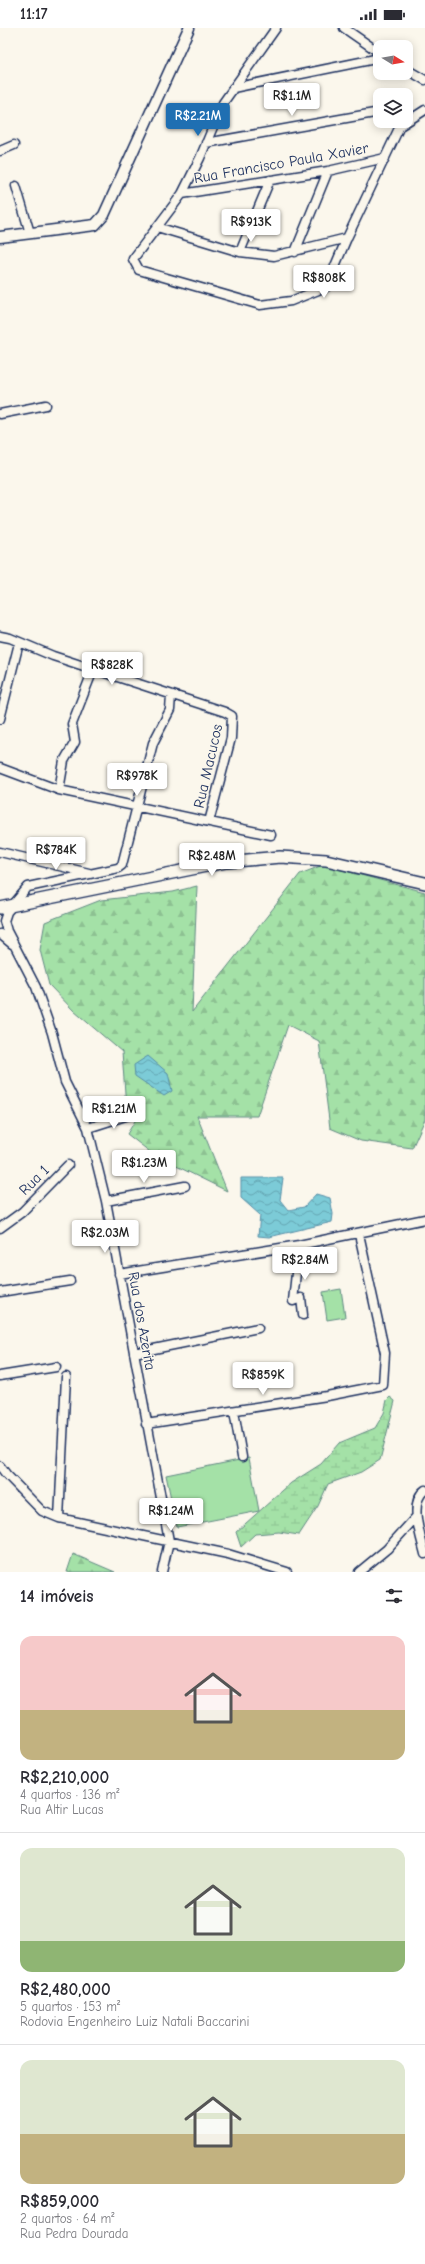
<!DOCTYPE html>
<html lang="pt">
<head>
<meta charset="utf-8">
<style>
  :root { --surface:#fff; --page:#f7f7f7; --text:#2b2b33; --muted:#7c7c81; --line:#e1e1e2; --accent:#1f6fb2 }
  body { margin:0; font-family:"Comic Neue",sans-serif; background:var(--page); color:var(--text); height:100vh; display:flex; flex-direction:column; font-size:15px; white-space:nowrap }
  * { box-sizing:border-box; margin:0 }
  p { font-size:13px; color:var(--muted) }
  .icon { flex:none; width:22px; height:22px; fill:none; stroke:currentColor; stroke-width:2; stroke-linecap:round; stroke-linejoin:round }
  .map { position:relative; height:1544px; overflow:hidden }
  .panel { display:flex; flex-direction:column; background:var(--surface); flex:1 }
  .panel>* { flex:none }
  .needle { width:26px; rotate:101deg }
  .buttons { position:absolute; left:373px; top:12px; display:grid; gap:8px }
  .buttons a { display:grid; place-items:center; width:40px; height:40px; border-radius:8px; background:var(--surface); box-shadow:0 2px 10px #0003; font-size:20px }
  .price { position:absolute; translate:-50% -34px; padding:0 9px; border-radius:4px; background:#fff; color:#222; font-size:13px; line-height:26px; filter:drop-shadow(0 1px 2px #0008) }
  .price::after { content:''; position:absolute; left:50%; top:24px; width:12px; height:9px; margin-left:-6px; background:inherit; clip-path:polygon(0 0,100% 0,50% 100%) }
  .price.current { background:var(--accent); color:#fff }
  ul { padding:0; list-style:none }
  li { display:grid; align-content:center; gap:8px; height:212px; padding:0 20px }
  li+li { border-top:1px solid var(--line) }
  li span { display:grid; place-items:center; height:124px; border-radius:12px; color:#555 }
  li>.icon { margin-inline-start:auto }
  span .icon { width:72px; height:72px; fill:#fffc; stroke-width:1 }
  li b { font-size:17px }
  h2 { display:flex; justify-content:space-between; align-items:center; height:48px; padding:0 20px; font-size:17px }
  .status { display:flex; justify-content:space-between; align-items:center; height:28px; padding:0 20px; background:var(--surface); direction:ltr }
  .status svg { height:11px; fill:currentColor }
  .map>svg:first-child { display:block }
  .grass { fill:#a4e1a7; stroke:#608882 }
  .forest { fill:url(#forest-firs); stroke:#608882 }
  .wetland { fill:url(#wetland-marsh); stroke:#608882 }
  .water { fill:url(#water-waves); stroke:#558da7 }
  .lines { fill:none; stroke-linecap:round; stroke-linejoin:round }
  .minor-casing { stroke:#1b2f5e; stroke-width:11 }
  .tertiary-casing { stroke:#1b2f5e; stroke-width:13 }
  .secondary-casing { stroke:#1b2f5e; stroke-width:14 }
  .minor { stroke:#fbf7ec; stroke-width:8 }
  .tertiary { stroke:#fbf7ec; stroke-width:10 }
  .secondary { stroke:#fbf7ec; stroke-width:11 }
  .labels { text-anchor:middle; stroke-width:3; stroke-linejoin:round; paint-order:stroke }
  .street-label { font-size:15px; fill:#1b2f5e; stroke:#fbf7ec }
</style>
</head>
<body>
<div class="status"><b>11:17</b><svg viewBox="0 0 49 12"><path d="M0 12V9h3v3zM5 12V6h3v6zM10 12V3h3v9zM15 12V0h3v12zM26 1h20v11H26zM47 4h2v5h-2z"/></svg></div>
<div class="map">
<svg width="425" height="1544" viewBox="0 0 425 1544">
  <defs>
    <pattern id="forest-firs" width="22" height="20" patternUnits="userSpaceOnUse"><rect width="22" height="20" fill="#a4e1a7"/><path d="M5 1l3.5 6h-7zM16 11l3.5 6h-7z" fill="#8dc192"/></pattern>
    <pattern id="wetland-marsh" width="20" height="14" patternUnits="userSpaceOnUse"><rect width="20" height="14" fill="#a4e1a7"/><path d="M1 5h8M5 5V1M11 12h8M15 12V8" fill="none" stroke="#8dc192"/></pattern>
    <pattern id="water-waves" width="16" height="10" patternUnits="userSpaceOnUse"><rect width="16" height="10" fill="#7bcbd7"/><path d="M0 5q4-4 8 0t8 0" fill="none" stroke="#64a5b2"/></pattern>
  </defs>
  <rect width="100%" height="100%" fill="#fbf7ec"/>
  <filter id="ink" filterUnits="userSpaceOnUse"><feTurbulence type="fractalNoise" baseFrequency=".025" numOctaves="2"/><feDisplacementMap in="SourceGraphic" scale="8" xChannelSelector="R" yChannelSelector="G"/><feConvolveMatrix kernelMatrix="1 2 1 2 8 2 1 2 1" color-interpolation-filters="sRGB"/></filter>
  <g filter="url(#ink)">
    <path class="grass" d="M341,1261L345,1289L327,1292L323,1264Z
      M249,1430L259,1483L177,1499L166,1447Z"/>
    <path class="forest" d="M323,837L425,864V1091L412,1120L361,1113L330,1100L319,1013L288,997L257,1088H197L227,1163L154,1127L127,1106L141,1083L126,1079L122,1024L74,983L49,957L40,922L45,894L101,872L173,864L197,858L192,984L300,846Z
      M73,1526L115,1544H67Z"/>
    <path class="wetland" d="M390,1369L395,1373L380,1432L361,1444L328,1456L318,1478L299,1507L279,1504L255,1506L241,1519L236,1504L291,1455L321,1436L339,1415L375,1400L384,1385L387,1372Z"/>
    <path class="water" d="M148,1028L168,1045L172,1063L164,1068L135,1048L134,1037Z
      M241,1150H283L280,1172L288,1182L304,1179L316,1166L330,1170L333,1186L332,1194L269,1209L258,1208L260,1187L241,1170Z"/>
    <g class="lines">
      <defs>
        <path id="minor" d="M276,0L223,75L200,130L182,166L133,231L139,242L260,277L291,273L326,259L347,210L400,98L425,82
          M344,0L380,25
          M406,41L425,52
          M233,60L380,30
          M206,115L380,84
          M0,123L14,117
          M16,158L30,205
          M182,166L328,143L385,130
          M157,199L240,224L274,228L347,210
          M240,224L270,152
          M295,224L328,143
          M0,386L46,377
          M0,608L10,610L53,628L225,684L232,688L231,710L209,794
          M0,691L19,615
          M0,740L59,762L271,807
          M59,762L64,733L75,714L72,696L93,642
          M0,824L89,845
          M0,906L12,916
          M88,1100L135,1085
          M106,1173L185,1158
          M0,1200L22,1184L68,1137
          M299,1217L293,1273L301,1270L303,1287
          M119,1246L299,1217L425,1191
          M0,1264L70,1253
          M134,1325L258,1300
          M0,1348L56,1339
          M234,1383L242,1429
          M146,1396L327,1368L383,1357L385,1325L359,1206
          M0,1438L6,1446L42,1483L59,1490L228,1526L287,1544
          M425,1462C408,1474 421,1509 425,1526
          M59,1490L66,1349
          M162,1544L169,1513L106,1173L88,1100L65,1054L52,1005L36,959L7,903L4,893L7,884L28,859L118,840L122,837L153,715L170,682L171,667
          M359,1544L387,1521L416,1489"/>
        <path id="tertiary" d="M0,209L95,197L104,187L189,0"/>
        <path id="secondary" d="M0,880L226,834L280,829L326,832L425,855"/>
      </defs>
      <use href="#minor" class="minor-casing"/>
      <use href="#tertiary" class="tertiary-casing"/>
      <use href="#secondary" class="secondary-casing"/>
      <use href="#minor" class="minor"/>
      <use href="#tertiary" class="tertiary"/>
      <use href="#secondary" class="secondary"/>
    </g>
  </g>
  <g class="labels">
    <g class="street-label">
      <text transform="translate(281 135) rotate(-10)" y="5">Rua Francisco Paula Xavier</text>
      <text transform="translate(208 738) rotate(-77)" y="5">Rua Macucos</text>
      <text transform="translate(34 1152) rotate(-45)" y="5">Rua 1</text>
      <text transform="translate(142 1293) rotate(80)" y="5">Rua dos Azerita</text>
    </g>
  </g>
</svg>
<div class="buttons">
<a><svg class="needle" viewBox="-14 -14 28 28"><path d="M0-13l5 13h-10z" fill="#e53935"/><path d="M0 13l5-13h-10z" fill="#7c7c81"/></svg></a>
<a><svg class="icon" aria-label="layers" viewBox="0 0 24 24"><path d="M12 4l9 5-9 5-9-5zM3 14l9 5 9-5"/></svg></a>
</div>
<b class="price" style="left:292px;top:89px">R$1.1M</b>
<b class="price current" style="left:198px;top:109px">R$2.21M</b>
<b class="price" style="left:251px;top:215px">R$913K</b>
<b class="price" style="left:324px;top:271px">R$808K</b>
<b class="price" style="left:112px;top:658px">R$828K</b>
<b class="price" style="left:137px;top:769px">R$978K</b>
<b class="price" style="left:56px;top:843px">R$784K</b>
<b class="price" style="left:212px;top:849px">R$2.48M</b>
<b class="price" style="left:114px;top:1102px">R$1.21M</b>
<b class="price" style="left:144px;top:1156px">R$1.23M</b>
<b class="price" style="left:105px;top:1226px">R$2.03M</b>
<b class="price" style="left:305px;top:1253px">R$2.84M</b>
<b class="price" style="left:263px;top:1368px">R$859K</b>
<b class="price" style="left:171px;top:1504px">R$1.24M</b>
</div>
<section class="panel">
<h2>14 imóveis<svg class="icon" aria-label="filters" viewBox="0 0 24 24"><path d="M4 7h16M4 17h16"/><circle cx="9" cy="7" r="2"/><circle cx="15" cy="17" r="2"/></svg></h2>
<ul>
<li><span style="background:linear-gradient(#f6c9c9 60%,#c2b280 0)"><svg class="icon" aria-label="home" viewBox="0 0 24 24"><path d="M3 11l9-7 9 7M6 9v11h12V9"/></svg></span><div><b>R$2,210,000</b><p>4 quartos · 136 m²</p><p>Rua Altir Lucas</p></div></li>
<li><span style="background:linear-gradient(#dfe7d0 75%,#8fb573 0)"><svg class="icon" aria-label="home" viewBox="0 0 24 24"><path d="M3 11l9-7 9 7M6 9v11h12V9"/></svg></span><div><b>R$2,480,000</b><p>5 quartos · 153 m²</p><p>Rodovia Engenheiro Luiz Natali Baccarini</p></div></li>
<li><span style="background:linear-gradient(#dfe7d0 60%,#c2b280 0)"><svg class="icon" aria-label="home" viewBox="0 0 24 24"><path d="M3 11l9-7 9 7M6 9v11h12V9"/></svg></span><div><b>R$859,000</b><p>2 quartos · 64 m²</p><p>Rua Pedra Dourada</p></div></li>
</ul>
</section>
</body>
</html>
